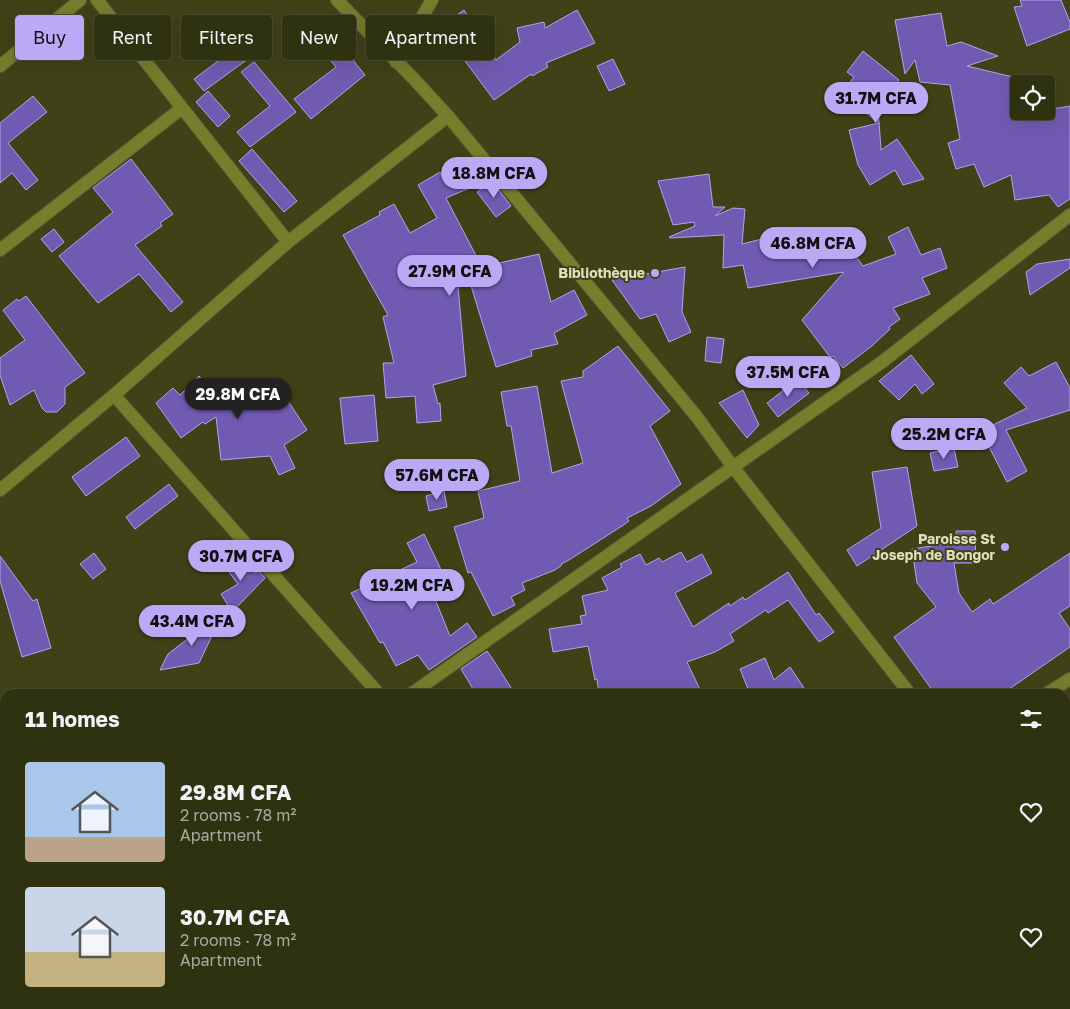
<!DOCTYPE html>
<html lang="en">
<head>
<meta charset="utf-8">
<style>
  :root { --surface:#2f3211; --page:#373a1a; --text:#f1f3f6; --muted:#a7aa9f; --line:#4a4d31; --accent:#baaaf6 }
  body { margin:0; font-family:"Golos Text",sans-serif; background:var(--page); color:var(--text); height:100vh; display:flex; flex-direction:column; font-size:19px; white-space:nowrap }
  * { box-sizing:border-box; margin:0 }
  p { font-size:16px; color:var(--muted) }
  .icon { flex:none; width:28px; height:28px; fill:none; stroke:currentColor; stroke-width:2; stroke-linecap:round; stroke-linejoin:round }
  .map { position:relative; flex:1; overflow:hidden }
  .panel { position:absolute; left:0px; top:689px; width:1070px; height:321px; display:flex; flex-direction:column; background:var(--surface); border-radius:15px 15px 0 0; box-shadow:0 5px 20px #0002,0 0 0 1px var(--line) }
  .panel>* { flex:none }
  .top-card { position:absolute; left:15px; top:15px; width:500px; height:45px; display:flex; gap:10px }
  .fabs { position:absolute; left:1010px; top:75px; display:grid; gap:10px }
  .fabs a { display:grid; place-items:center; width:45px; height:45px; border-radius:5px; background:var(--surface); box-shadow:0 5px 20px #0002,0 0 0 1px var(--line); font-size:25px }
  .price { position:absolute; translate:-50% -42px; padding:0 11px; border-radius:18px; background:var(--accent); color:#111; font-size:16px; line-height:32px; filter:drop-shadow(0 1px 2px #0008) }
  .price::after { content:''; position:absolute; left:50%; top:30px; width:15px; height:11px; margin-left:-8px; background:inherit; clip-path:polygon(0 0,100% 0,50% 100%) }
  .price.on { background:#222; color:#fff }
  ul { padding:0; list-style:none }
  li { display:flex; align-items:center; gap:15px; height:125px; padding:0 25px }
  li span { display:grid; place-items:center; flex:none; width:140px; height:100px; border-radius:5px; color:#555 }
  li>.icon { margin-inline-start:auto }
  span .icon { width:60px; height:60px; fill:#fffc; stroke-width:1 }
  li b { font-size:21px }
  h2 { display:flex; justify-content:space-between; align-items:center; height:60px; padding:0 25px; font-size:21px }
  .chip { padding:0 18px; border-radius:5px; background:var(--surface); box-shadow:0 5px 20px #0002,0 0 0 1px var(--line); font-size:18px; line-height:45px }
  .chip.on { background:var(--accent); color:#111 }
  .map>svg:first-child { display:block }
  .building { fill:#715bb2; stroke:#b2a3ed }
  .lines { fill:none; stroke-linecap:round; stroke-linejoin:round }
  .minor-casing { stroke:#5d6038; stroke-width:14 }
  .minor { stroke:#777d2b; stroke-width:12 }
  .poi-dot { fill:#baaaf6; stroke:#3f4217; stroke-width:2 }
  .labels { text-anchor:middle; stroke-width:4; stroke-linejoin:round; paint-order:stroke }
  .poi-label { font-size:14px; font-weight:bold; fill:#dde1ba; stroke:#3f4217; text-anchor:end }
</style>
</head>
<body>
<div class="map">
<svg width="1070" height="1009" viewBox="0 0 1070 1009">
  <rect width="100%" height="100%" fill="#3f4217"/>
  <path class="building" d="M1020,0H1061L1070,22V29L1027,46L1014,7L1022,6Z
    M464,10L496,60L520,42L517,28L544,22L545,28L577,10L595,43L546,63L548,67L532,76L531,74L494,100L459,53L461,52L442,25Z
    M941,13L947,46L961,42L998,56L967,66L1013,77L1012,85L1019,86V111H1046V110L1070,106V199L1058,207L1049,195L1015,200L1011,175L984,187L974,164L956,169L948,143L960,139L950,85L920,82L915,60L905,74L895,20Z
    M327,28L365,75L311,119L294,99L336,67L313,39Z
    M238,46L248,59L204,91L194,79Z
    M863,51L899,80L878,107L881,150L897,139L924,179L903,185L895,170L870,185L858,165L849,130L879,123L841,94L854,77L847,72Z
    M613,59L625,84L609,91L597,66Z
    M254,62L296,112L250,147L237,132L270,106L241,72Z
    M208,91L230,116L218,127L196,102Z
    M33,96L47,112L8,143L38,180L26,190L12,173L0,183V123Z
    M252,149L297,201L284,212L239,161Z
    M131,159L173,214L160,223L162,226L135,245L183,302L171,312L139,274L98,303L59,256L113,212L93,188Z
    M463,169L472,187L446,198L482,267L539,254L551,302L574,290L587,315L554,333L558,344L531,350L532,356L496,367L464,263L456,264L466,376L433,385L438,404L440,403L441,421L417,423L415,396L386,398L383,363H394L383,317L388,315L343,235L380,215L379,212L394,204L410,233L437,218L418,185L440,172L443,178Z
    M709,174L713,207H725L715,216L733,208L745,209L742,244L798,230L814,253L838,232L863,266L896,254L888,237L908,227L921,255L940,248L947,268L922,278L930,294L893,308L900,319L889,327L890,329L873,345L843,368L833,356L830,357L802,320L844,272L748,288L743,265L723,268L724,235L670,238L669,237L695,226L694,222L673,225L658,181Z
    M492,181L511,206L496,217L477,192Z
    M54,229L64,242L52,252L41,239Z
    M1070,259V268L1030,295L1026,272L1037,264Z
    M685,267L682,312L691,332L669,342L656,314L640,319L612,280Z
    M26,296L85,373L65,387V404L57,412H46L42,408L34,390L10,405L0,375V358L25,340L3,310L17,299L19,301Z
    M707,337L724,339L721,363L705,361Z
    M618,346L670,411L650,426L681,484L651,506L627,518L629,521L622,526L569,560L561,564L562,565L555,570L522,583L525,590L511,597L515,605L493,616L471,572L468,573L454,527L484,518L478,491L520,481L511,426H507L501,392L537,386L552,473L583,463L561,381L583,377V371Z
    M911,355L934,384L922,394L915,384L899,400L879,381Z
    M1056,362L1070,388V410L1006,430L1027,471L1007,482L981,431L1027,408L1004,383L1021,367L1029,376Z
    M199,376L222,401L256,380L264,392L277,384L307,430L284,445L295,468L279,475L270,456L221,460L216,417L205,424L203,422L181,438L156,403L173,388L180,395Z
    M798,379L809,393L778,417L767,403Z
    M743,390L759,425L747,438L719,403Z
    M374,395L378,441L345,444L340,398Z
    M126,437L140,456L86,496L72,477Z
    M954,448L958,467L934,471L930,453Z
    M907,467L917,526L857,566L847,550L881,528L872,472Z
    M169,484L178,496L135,529L126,517Z
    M444,491L447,507L429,511L426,496Z
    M956,531H975L976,563H954L959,593L972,612L990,599L993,604L1070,553V606L1059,613L1070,629V647L1002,694H935L894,637L936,607L917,583L912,549L957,542Z
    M424,534L447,582L431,589L450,636L467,623L477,637L429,670L418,655L396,666L383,642L380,643L351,593L417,562L407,543Z
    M681,552L687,562L702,554L712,573L675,593L693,627L729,603L730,606L743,597L745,600L788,572L816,615L819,613L834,632L819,642L788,600L768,613L766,610L730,634L734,641L715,652L687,662L702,694H599L597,679L595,680L588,646L553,652L549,629L582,624L580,616L586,615L582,596L608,590L602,578L622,567L620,564L640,554L646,565L659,558L662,562Z
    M94,553L106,569L93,579L80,564Z
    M241,555L255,573L259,571L265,578L232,612L221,594L238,584L225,567Z
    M0,556L33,601L37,599L51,648L22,657L0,581Z
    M224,611L199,663L160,670L168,654Z
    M487,651L492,658L515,694H476L461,669Z
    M765,658L774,680L790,667L808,694H750L740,669Z"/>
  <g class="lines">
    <defs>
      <path id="minor" d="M97,0L288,242
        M337,0L413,78L448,116L697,417L733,467L910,694
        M396,62L432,0
        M0,66L80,0
        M0,250L182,108
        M114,395L379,694
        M0,490L114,395L288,242L448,116
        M411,694L882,362L1070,215
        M1046,694L1070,679
        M1065,902L1070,909
        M0,999L5,995
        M645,1005L648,1009
        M527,1009L534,1005
        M1056,1009L1063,1005"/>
    </defs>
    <use href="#minor" class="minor-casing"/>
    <use href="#minor" class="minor"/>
  </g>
  <g class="poi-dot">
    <circle cx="655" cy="273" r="5"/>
    <circle cx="1005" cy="547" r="5"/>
  </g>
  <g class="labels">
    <g class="poi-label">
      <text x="645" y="278">Bibliothèque</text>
      <text x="995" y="544">Paroisse St<tspan x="995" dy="16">Joseph de Bongor</tspan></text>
    </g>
  </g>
</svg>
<div class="fabs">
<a><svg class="icon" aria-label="locate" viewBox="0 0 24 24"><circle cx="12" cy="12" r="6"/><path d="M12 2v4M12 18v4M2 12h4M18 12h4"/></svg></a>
</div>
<b class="price" style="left:876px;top:124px">31.7M CFA</b>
<b class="price" style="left:494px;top:199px">18.8M CFA</b>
<b class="price" style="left:813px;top:269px">46.8M CFA</b>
<b class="price" style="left:450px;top:297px">27.9M CFA</b>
<b class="price" style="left:788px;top:398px">37.5M CFA</b>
<b class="price on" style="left:238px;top:420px">29.8M CFA</b>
<b class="price" style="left:944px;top:460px">25.2M CFA</b>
<b class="price" style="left:437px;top:501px">57.6M CFA</b>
<b class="price" style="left:241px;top:582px">30.7M CFA</b>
<b class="price" style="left:412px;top:611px">19.2M CFA</b>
<b class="price" style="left:192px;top:647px">43.4M CFA</b>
<div class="top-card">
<a class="chip on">Buy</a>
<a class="chip">Rent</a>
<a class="chip">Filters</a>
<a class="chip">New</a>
<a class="chip">Apartment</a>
</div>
<section class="panel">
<h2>11 homes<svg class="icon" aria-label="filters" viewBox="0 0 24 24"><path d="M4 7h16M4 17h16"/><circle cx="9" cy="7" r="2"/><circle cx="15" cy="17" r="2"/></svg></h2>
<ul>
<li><span style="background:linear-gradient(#a9c7e8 75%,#b9a48a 0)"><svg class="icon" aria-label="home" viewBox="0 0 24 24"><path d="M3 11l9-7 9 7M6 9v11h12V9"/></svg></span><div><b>29.8M CFA</b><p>2 rooms · 78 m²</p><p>Apartment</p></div><svg class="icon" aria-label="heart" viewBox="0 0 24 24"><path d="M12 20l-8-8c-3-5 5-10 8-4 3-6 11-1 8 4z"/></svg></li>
<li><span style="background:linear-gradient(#c9d6e8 65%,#c2b280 0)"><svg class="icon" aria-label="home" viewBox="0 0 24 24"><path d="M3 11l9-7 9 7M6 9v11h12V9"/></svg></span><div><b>30.7M CFA</b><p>2 rooms · 78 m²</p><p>Apartment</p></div><svg class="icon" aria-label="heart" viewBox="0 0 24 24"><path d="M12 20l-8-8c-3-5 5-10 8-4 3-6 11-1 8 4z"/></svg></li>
</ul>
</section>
</div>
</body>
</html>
